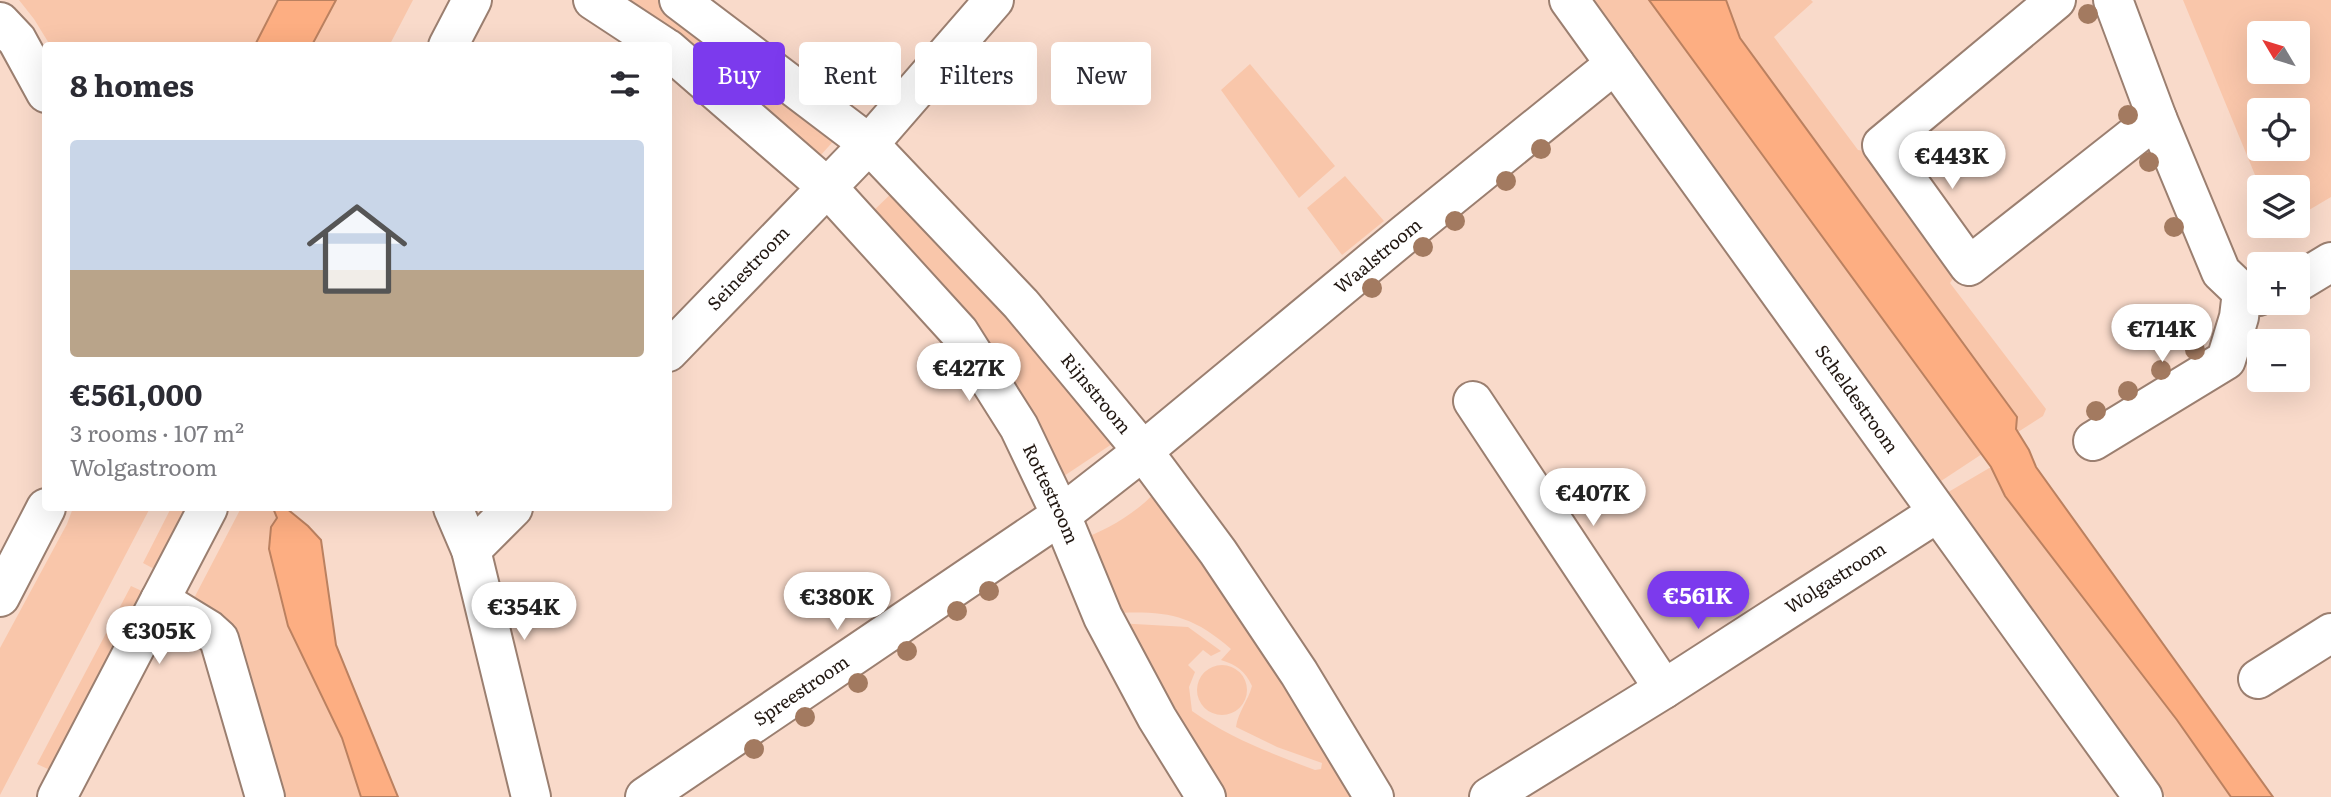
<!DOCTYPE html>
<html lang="en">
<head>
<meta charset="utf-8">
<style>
  :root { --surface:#fff; --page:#f2f2f3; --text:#2b2b33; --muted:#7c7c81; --line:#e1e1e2; --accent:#7c3aed }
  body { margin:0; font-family:Literata,serif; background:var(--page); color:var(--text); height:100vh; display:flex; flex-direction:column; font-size:26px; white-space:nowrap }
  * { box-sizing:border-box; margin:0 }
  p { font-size:23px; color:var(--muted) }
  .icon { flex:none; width:38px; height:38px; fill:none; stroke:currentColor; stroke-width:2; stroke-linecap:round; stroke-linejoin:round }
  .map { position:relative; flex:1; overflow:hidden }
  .sheet { position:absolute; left:42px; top:42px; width:630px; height:469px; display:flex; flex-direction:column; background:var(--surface); border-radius:7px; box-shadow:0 7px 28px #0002 }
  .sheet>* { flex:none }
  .hud { position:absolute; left:693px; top:42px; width:665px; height:63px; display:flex; gap:14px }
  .needle { width:46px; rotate:308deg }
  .fabs { position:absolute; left:2247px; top:21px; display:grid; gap:14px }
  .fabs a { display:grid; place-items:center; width:63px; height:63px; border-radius:7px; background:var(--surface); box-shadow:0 7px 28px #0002; font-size:35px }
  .price { position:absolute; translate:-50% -60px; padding:0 16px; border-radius:24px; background:#fff; color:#222; font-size:23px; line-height:46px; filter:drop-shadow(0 2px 4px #0008) }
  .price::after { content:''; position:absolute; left:50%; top:42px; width:21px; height:16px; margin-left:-10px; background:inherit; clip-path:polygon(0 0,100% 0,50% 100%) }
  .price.selected { background:var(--accent); color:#fff }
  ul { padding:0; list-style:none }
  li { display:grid; align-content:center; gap:14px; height:371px; padding:0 28px }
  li+li { border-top:2px solid var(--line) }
  li span { display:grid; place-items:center; height:217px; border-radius:7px; color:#555 }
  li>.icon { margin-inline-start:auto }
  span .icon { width:126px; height:126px; fill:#fffc; stroke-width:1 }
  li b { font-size:30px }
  h2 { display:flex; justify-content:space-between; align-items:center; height:84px; padding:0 28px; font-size:30px }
  .tag { padding:0 24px; border-radius:7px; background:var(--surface); box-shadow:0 7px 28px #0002; font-size:24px; line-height:63px }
  .tag.selected { background:var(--accent); color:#fff }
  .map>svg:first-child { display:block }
  .green { fill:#f9c6aa; fill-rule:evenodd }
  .water { fill:#fdae82; stroke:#bb8160; stroke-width:2 }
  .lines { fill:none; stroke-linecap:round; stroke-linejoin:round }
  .minor-casing { stroke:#9b7f70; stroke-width:42 }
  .minor { stroke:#fff; stroke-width:38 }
  .tree { fill:#a37a60 }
  .labels { text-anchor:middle; stroke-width:5; stroke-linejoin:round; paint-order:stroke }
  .street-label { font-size:18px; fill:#211711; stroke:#f9daca }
</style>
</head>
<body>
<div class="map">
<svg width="2331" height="797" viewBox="0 0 2331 797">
  <rect width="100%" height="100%" fill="#f9daca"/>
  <path class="green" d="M19,0H413L389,46L50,45L34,19Z
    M612,0H667L838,136L820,156Z
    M1586,0H1649L1982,454L1938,483Z
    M1726,0H1811L1813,2L1774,37L1858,150L1875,153L1957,273L1950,283L2046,409L2043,416L2018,432L2016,429L2017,417L1740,38Z
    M2183,0H2331V197L2309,210L2298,206V187H2260ZM2259,33H2298V72H2259ZM2259,110H2298V149H2259Z
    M1250,64L1335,166L1299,198L1221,90Z
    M1345,176L1384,221L1342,255L1307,208Z
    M896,189L997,302L1115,442L1055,482L869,215Z
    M1991,467L2005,496L2177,720L2231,797H2166L1945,494Z
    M1154,493L1236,606L1356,797H1215L1116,623L1188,627L1221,651L1211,656L1203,650L1188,665L1195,672L1189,687L1192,711C1232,739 1270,753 1315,770L1321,769L1322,763L1277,747L1236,727C1238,712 1248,701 1252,686C1245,671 1237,665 1221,660L1231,649C1190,613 1165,611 1112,613L1080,539C1103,533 1139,511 1154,493Z
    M73,508H150L0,795V648L67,524Z
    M171,508H188L156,570L143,563Z
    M241,508H273L277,518L269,549L288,626L342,738L361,797H277L192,602Z
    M131,586L144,592L50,770L37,764Z
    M1197 690a25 25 0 1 1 50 0a25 25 0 1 1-50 0Z"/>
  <path class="water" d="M278,0H336L312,45H255Z
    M1649,0H1726L1740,38L2017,417L2016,429L2029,450L2036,467L2273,797H2231L2177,720L2005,496L1991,467Z
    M273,508H286L308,526L321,540L336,645L398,797H361L342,738L288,626L269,549L271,527L277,518Z"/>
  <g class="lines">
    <defs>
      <g id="minor">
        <path d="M593,0L663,46"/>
        <path id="s1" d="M679,0L869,144L1021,304L1143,451L1218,552L1299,673L1374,797"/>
        <path id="s2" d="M1569,0L2143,797"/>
        <path d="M2056,0L1882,145L1969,266L2157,118"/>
        <path d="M2113,0L2157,118L2221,272L2242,292L2259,296"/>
        <path d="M0,22L17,40L46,93"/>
        <path d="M448,46L472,0"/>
        <path id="s3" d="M668,49L828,188L959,332L1019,427L1061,515L1103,617L1157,718L1206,797"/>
        <path d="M2298,282L2331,262"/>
        <path id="s4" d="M668,352L869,144L994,0"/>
        <path d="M1473,401L1664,689"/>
        <path d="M2093,441L2226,360L2239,317L2242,292"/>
        <path d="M453,508L471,550L531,797"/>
        <path d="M471,550L513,508"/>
        <path d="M0,597L46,508"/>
        <path d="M160,600L209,630L219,639L265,797"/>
        <path d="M2258,679L2331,633"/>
        <path d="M57,797L208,508"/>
        <path id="s5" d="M645,797L1061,515L1143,451L1405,234L1615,64"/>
        <path id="s6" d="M1489,797L1664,689L1937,513"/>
      </g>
    </defs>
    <use href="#minor" class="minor-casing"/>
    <use href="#minor" class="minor"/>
  </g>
  <g class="tree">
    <circle cx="2088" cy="14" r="10"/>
    <circle cx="953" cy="77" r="10"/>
    <circle cx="2128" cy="115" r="10"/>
    <circle cx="1541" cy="149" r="10"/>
    <circle cx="2149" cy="162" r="10"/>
    <circle cx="1506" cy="181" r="10"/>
    <circle cx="1455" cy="221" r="10"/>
    <circle cx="2174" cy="227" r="10"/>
    <circle cx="1423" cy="247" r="10"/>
    <circle cx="1372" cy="288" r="10"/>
    <circle cx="2195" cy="350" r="10"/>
    <circle cx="2161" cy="370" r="10"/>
    <circle cx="2128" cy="391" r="10"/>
    <circle cx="2096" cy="411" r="10"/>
    <circle cx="989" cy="591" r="10"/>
    <circle cx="957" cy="611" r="10"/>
    <circle cx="907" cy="651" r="10"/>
    <circle cx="858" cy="683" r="10"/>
    <circle cx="805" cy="717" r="10"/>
    <circle cx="754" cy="749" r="10"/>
  </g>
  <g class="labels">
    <g class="street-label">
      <text dy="6" stroke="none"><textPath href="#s5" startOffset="912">Waalstroom</textPath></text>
      <text dy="6" stroke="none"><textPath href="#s4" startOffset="116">Seinestroom</textPath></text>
      <text dy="6" stroke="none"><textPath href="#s1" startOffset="576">Rijnstroom</textPath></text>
      <text dy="6" stroke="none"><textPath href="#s2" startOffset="492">Scheldestroom</textPath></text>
      <text dy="6" stroke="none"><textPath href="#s3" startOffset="593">Rottestroom</textPath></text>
      <text dy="6" stroke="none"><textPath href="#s6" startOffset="410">Wolgastroom</textPath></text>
      <text dy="6" stroke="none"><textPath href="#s5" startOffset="189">Spreestroom</textPath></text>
    </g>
  </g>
</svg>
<div class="fabs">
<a><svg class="needle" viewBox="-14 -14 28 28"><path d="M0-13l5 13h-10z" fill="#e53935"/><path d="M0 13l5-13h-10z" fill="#7c7c81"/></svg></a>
<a><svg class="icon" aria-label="locate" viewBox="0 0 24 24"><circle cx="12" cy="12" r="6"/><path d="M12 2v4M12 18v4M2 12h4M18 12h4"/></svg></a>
<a><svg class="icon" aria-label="layers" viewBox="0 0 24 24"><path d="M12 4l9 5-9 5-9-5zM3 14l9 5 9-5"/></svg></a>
<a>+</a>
<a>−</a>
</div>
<b class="price" style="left:1952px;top:191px">€443K</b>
<b class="price" style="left:2162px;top:364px">€714K</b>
<b class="price" style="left:969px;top:403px">€427K</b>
<b class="price" style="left:1593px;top:528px">€407K</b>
<b class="price selected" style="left:1698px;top:631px">€561K</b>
<b class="price" style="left:837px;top:632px">€380K</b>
<b class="price" style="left:524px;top:642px">€354K</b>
<b class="price" style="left:159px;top:666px">€305K</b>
<div class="hud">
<a class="tag selected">Buy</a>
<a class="tag">Rent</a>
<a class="tag">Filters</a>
<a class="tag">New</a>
</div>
<section class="sheet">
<h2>8 homes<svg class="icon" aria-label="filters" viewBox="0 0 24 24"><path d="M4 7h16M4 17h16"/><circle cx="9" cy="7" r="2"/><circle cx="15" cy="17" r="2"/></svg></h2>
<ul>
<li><span style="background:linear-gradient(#c9d6e8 60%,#b9a48a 0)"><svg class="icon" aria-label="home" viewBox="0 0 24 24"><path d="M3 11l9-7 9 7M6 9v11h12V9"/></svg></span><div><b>€561,000</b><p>3 rooms · 107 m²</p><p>Wolgastroom</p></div></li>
</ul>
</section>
</div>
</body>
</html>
